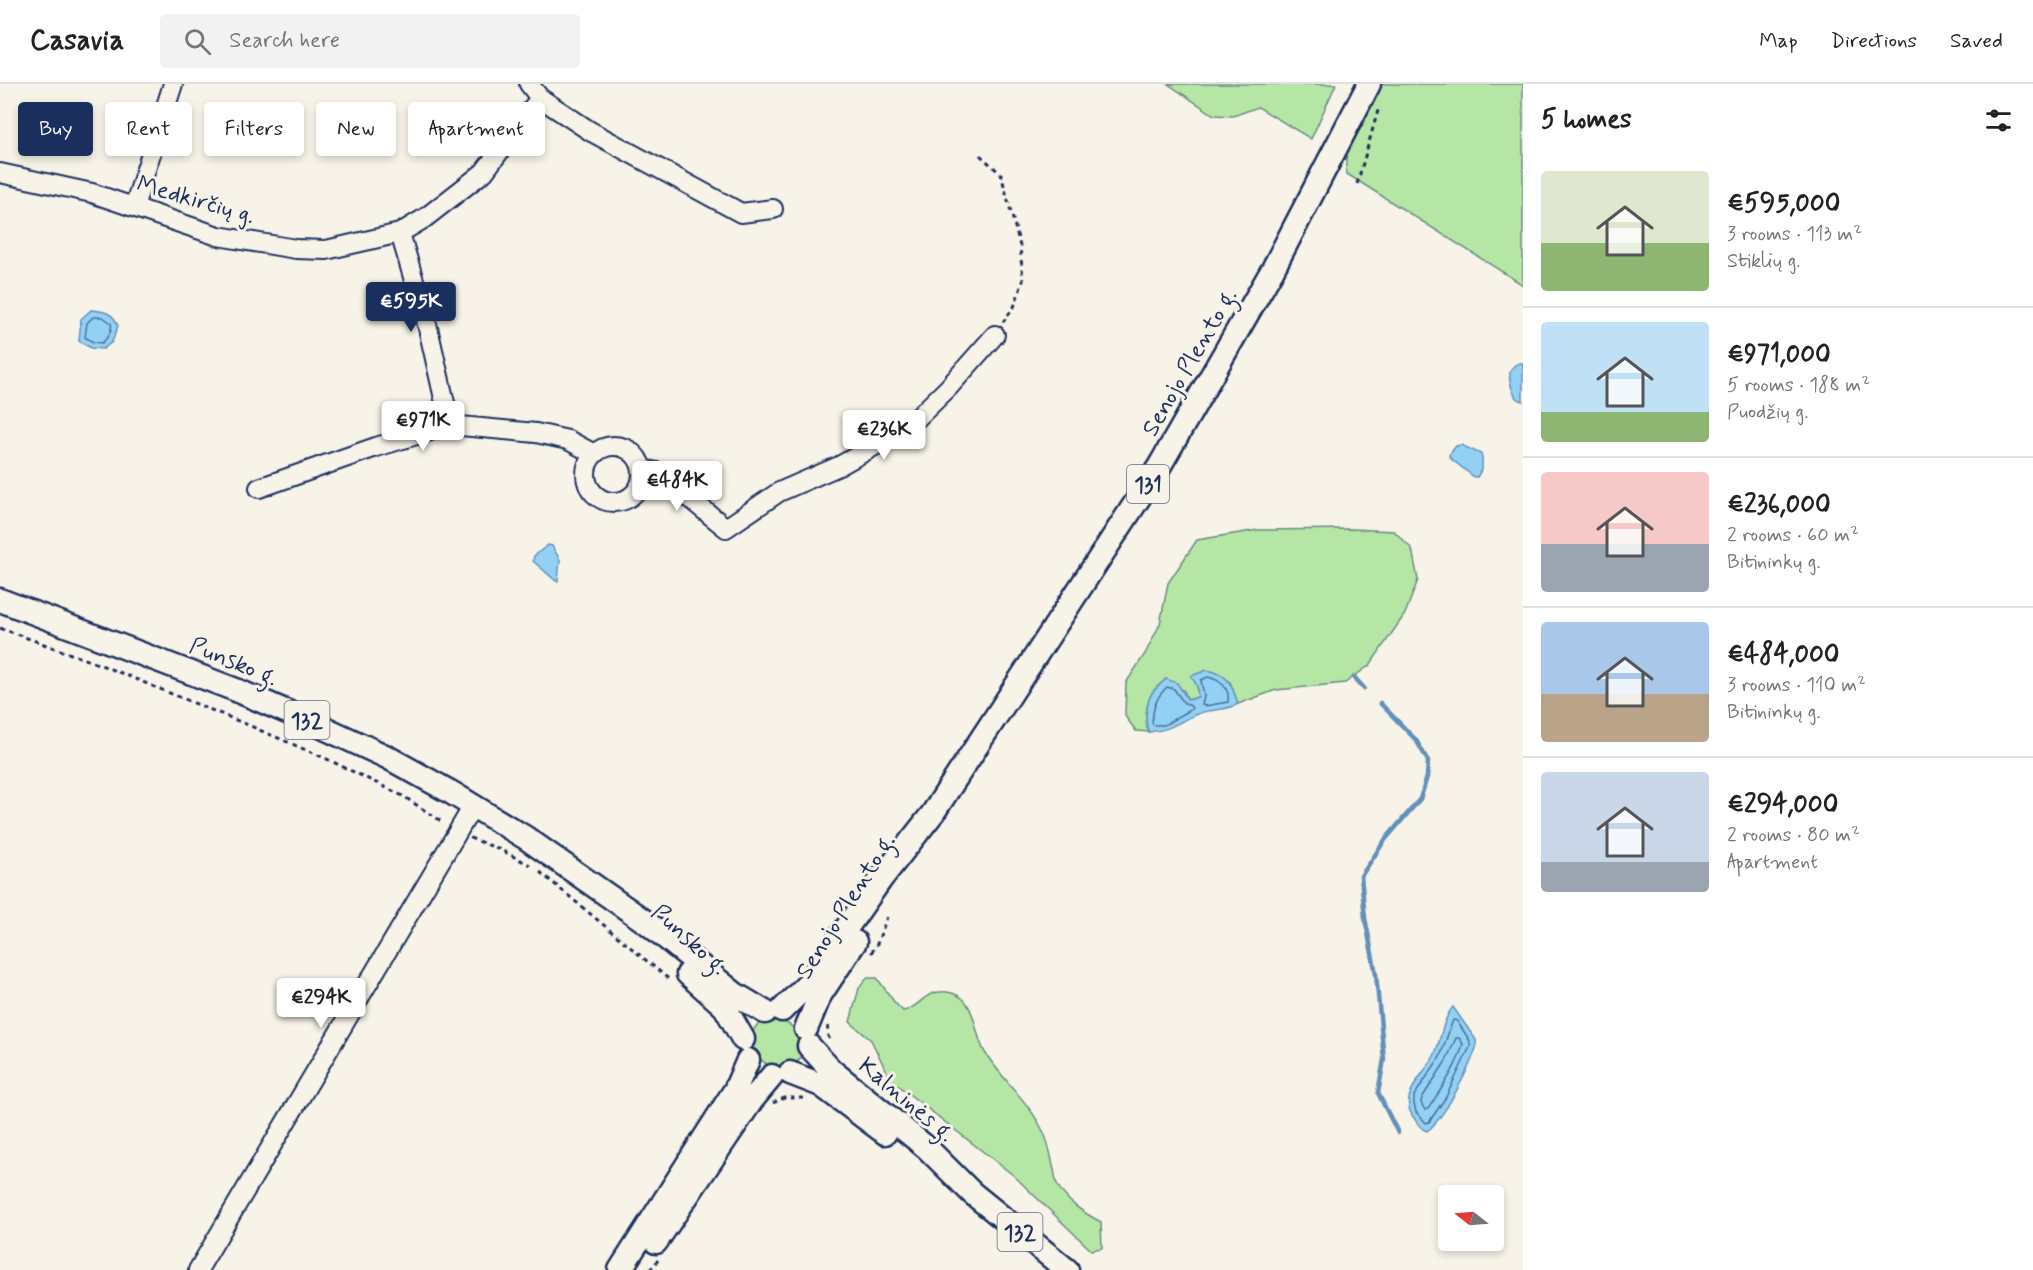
<!DOCTYPE html>
<html lang="en">
<head>
<meta charset="utf-8">
<style>
  :root { --surface:#fff; --page:#f2f2f2; --text:#222; --muted:#767676; --line:#e0e0e0; --accent:#1b2f5e }
  body { margin:0; font-family:Mynerve,sans-serif; background:var(--page); color:var(--text); height:100vh; display:flex; flex-direction:column; font-size:22px; white-space:nowrap }
  * { box-sizing:border-box; margin:0 }
  p { font-size:20px; color:var(--muted) }
  .icon { flex:none; width:33px; height:33px; fill:none; stroke:currentColor; stroke-width:2; stroke-linecap:round; stroke-linejoin:round }
  .map { position:relative; flex:1; overflow:hidden }
  .panel { display:flex; flex-direction:column; background:var(--surface); width:510px }
  .panel>* { flex:none }
  .top-card { position:absolute; left:18px; top:18px; width:570px; height:54px; display:flex; gap:12px }
  .needle { width:39px; rotate:287deg }
  .tools { position:absolute; left:1438px; top:1101px; display:grid; gap:12px }
  .tools a { display:grid; place-items:center; width:66px; height:66px; border-radius:6px; background:var(--surface); box-shadow:0 3px 9px #0003; font-size:30px }
  .price { position:absolute; translate:-50% -51px; padding:0 14px; border-radius:6px; background:#fff; color:#222; font-size:20px; line-height:39px; filter:drop-shadow(0 2px 3px #0008) }
  .price::after { content:''; position:absolute; left:50%; top:36px; width:18px; height:14px; margin-left:-9px; background:inherit; clip-path:polygon(0 0,100% 0,50% 100%) }
  .price.active { background:var(--accent); color:#fff }
  ul { padding:0; list-style:none }
  li { display:flex; align-items:center; gap:18px; height:150px; padding:0 18px }
  li+li { border-top:2px solid var(--line) }
  li span { display:grid; place-items:center; flex:none; width:168px; height:120px; border-radius:6px; color:#555 }
  li>.icon { margin-inline-start:auto }
  span .icon { width:72px; height:72px; fill:#fffc; stroke-width:1 }
  li b { font-size:26px }
  h2 { display:flex; justify-content:space-between; align-items:center; height:72px; padding:0 18px; font-size:26px }
  .pill { padding:0 21px; border-radius:6px; background:var(--surface); box-shadow:0 3px 9px #0003; font-size:21px; line-height:54px }
  .pill.active { background:var(--accent); color:#fff }
  header { display:flex; align-items:center; gap:36px; box-sizing:border-box; height:84px; padding:0 30px; background:var(--surface); border-bottom:2px solid var(--line) }
  header strong { font-size:28px }
  nav { display:flex; gap:33px; margin-inline-start:auto; font-size:21px }
  .search { width:420px; height:54px; background:var(--page); display:flex; align-items:center; gap:15px; box-sizing:border-box; padding:0 21px; border-radius:6px; color:var(--muted); font-size:22px }
  main { display:flex; flex:1; min-height:0 }
  .map>svg:first-child { display:block }
  .green { fill:#b6e6a5; stroke:#688a82; stroke-width:1.5 }
  .water { fill:#93d1f4; stroke:#6390b8; stroke-width:1.5 }
  .lines { fill:none; stroke-linecap:round; stroke-linejoin:round }
  .shore { stroke:#4b709a; stroke-width:1.5 }
  .stream { stroke:#6390b8; stroke-width:4.5 }
  .minor-casing { stroke:#1b2f5e; stroke-width:22 }
  .major-casing { stroke:#1b2f5e; stroke-width:27 }
  .path { stroke:#1b2f5e; stroke-width:3; stroke-dasharray:4.5 4.5; stroke-linecap:butt }
  .minor { stroke:#f7f3e8; stroke-width:18 }
  .major { stroke:#f7f3e8; stroke-width:22 }
  .labels { text-anchor:middle; stroke-width:6; stroke-linejoin:round; paint-order:stroke }
  .shield { fill:#f7f3e8; stroke:#5d6a87; stroke-width:1.5 }
  .shield-label { font-size:22px; font-weight:bold; fill:#1b2f5e }
  .street-label { font-size:24px; fill:#1b2f5e; stroke:#f7f3e8 }
</style>
</head>
<body>
<header>
<strong>Casavia</strong>
<div class="search"><svg class="icon" aria-label="search" viewBox="0 0 24 24"><circle cx="10" cy="10" r="6"/><path d="M15 15l6 6"/></svg>Search here</div>
<nav><a>Map</a><a>Directions</a><a>Saved</a></nav>
</header>
<main>
<div class="map">
<svg width="1523" height="1186" viewBox="0 0 1523 1186">
  <rect width="100%" height="100%" fill="#f7f3e8"/>
  <filter id="ink" filterUnits="userSpaceOnUse"><feTurbulence type="fractalNoise" baseFrequency=".0167" numOctaves="2"/><feDisplacementMap in="SourceGraphic" scale="12" xChannelSelector="R" yChannelSelector="G"/><feConvolveMatrix kernelMatrix="1 2 1 2 8 2 1 2 1" color-interpolation-filters="sRGB"/></filter>
  <g filter="url(#ink)">
    <path class="green" d="M1168,0H1336L1311,55L1258,23L1233,32L1214,31Z
      M1379,0H1523V201L1347,90C1340,62 1366,25 1379,0Z
      M1352,445L1394,447L1412,465L1418,496L1405,530L1370,581L1345,599L1276,606L1238,620L1230,598L1197,602L1198,613L1188,616L1184,607L1166,595C1162,599 1155,604 1152,609C1146,620 1144,637 1149,648L1136,647L1125,632L1126,599L1145,570L1160,540L1168,499L1197,456L1258,446Z
      M867,894H877L895,919L903,927C920,925 925,902 952,909C978,916 973,952 986,970C1003,996 1029,1018 1043,1047C1048,1057 1051,1071 1053,1082C1055,1088 1055,1094 1057,1100C1066,1118 1084,1129 1101,1138L1102,1164L1091,1166L1013,1091L891,996L871,956L850,938L859,904Z
      M770,935C779,936 788,938 795,945C805,955 807,974 792,981C761,996 730,945 770,935Z"/>
    <path class="water" d="M91,226C105,227 114,229 118,242L112,258L103,265L91,264L79,257L81,235Z
      M1519,279H1523V317L1516,314C1510,302 1504,285 1519,279Z
      M1461,361L1481,370C1484,379 1482,386 1477,393H1474L1450,374L1449,371L1456,362Z
      M548,461L552,462L560,476L558,497H556L533,477L534,472Z
      M1207,586C1230,591 1231,599 1238,620C1226,627 1212,625 1200,629C1179,637 1173,646 1149,648C1144,638 1146,620 1152,609C1155,604 1162,599 1166,595L1177,599L1188,616L1198,613L1197,602L1191,592Z
      M1453,923L1476,956V964C1469,985 1444,1035 1427,1047C1421,1045 1418,1040 1414,1034C1397,1012 1424,991 1434,972C1441,957 1442,936 1453,923Z"/>
    <g class="lines">
      <path class="shore" d="M93,233H103L111,239C113,246 108,254 102,259L93,258L85,253L87,239Z
        M1208,593C1221,596 1230,604 1228,618L1205,622L1202,621L1204,612L1201,596Z
        M1167,603L1174,605L1184,619L1191,622L1192,625L1164,641H1154L1152,639C1153,624 1156,613 1167,603Z
        M1453,936L1457,937L1470,957V963L1446,1013L1429,1038L1426,1039L1416,1028L1414,1020V1012L1440,973Z
        M1456,954H1459L1463,960C1457,984 1441,1005 1428,1025L1425,1026L1421,1019L1422,1014L1446,977Z"/>
      <path class="stream" d="M1354,593L1364,604
        M1380,619L1416,656L1428,677L1427,693L1420,715L1385,756L1361,792L1365,834L1376,890L1384,975L1378,1009L1398,1049"/>
      <defs>
        <path id="minor" d="M529,0L540,14L590,47L741,129L773,125
          M0,89L92,109L218,152L296,165L326,166L400,149L425,134L484,88L540,14
          M134,123L173,0
          M400,149L428,244L450,341
          M586 390a28 28 0 1 1 56 0a28 28 0 1 1-56 0Z
          M642,385L657,388L726,444L779,408L839,382L907,344L948,304L995,251
          M259,404L376,363L450,341L536,349L568,356L594,370
          M198,1186L473,722"/>
        <path id="major" d="M0,516L236,606L320,642L387,673L452,709L526,754L650,841L735,910L765,928
          M688,890L725,923L743,955
          M782,926L806,902L881,795L933,729L1159,383L1273,185L1369,0
          M806,945L820,911L855,858
          M809,962L831,986L927,1064L972,1109L1067,1186
          M790,989L821,1001L885,1049
          M656,1158L752,1016L772,992
          M620,1186L735,1006L748,976"/>
      </defs>
      <use href="#minor" class="minor-casing"/>
      <use href="#major" class="major-casing"/>
      <path class="path" d="M980,71L1001,90L1020,162L1023,197L1014,223L1003,238
        M1357,100L1379,23
        M0,544L101,581L248,641L327,675L403,712L444,739
        M470,754L499,765L530,781
        M540,788L671,897
        M871,869L877,860L887,833
        M828,942L827,950L831,958
        M773,1019L784,1014H804
        M650,1186L658,1176"/>
      <use href="#minor" class="minor"/>
      <use href="#major" class="major"/>
    </g>
  </g>
  <g class="labels">
    <g class="shield">
      <rect x="1127" y="381" width="42" height="38" rx="4.5"/>
      <rect x="284.5" y="617" width="45" height="38" rx="4.5"/>
      <rect x="997.5" y="1129" width="45" height="38" rx="4.5"/>
    </g>
    <g class="shield-label">
      <text x="1148" y="408">131</text>
      <text x="307" y="644">132</text>
      <text x="1020" y="1156">132</text>
    </g>
    <g class="street-label">
      <text transform="translate(196 115) rotate(16)" y="8">Medkirčių g.</text>
      <text transform="translate(1189 278) rotate(-60)" y="8">Senojo Plento g.</text>
      <text transform="translate(234 577) rotate(22)" y="8">Punsko g.</text>
      <text transform="translate(845 822) rotate(-58)" y="8">Senojo Plento g.</text>
      <text transform="translate(690 855) rotate(42)" y="8">Punsko g.</text>
      <text transform="translate(907 1015) rotate(40)" y="8">Kalninės g.</text>
    </g>
  </g>
</svg>
<div class="tools">
<a><svg class="needle" viewBox="-14 -14 28 28"><path d="M0-13l5 13h-10z" fill="#e53935"/><path d="M0 13l5-13h-10z" fill="#767676"/></svg></a>
</div>
<b class="price active" style="left:411px;top:249px">€595K</b>
<b class="price" style="left:423px;top:368px">€971K</b>
<b class="price" style="left:884px;top:377px">€236K</b>
<b class="price" style="left:677px;top:428px">€484K</b>
<b class="price" style="left:321px;top:945px">€294K</b>
<div class="top-card">
<a class="pill active">Buy</a>
<a class="pill">Rent</a>
<a class="pill">Filters</a>
<a class="pill">New</a>
<a class="pill">Apartment</a>
</div>
</div>
<section class="panel">
<h2>5 homes<svg class="icon" aria-label="filters" viewBox="0 0 24 24"><path d="M4 7h16M4 17h16"/><circle cx="9" cy="7" r="2"/><circle cx="15" cy="17" r="2"/></svg></h2>
<ul>
<li><span style="background:linear-gradient(#dfe7d0 60%,#8fb573 0)"><svg class="icon" aria-label="home" viewBox="0 0 24 24"><path d="M3 11l9-7 9 7M6 9v11h12V9"/></svg></span><div><b>€595,000</b><p>3 rooms · 113 m²</p><p>Stiklių g.</p></div></li>
<li><span style="background:linear-gradient(#bfe0f5 75%,#8fb573 0)"><svg class="icon" aria-label="home" viewBox="0 0 24 24"><path d="M3 11l9-7 9 7M6 9v11h12V9"/></svg></span><div><b>€971,000</b><p>5 rooms · 188 m²</p><p>Puodžių g.</p></div></li>
<li><span style="background:linear-gradient(#f6c9c9 60%,#9aa5b1 0)"><svg class="icon" aria-label="home" viewBox="0 0 24 24"><path d="M3 11l9-7 9 7M6 9v11h12V9"/></svg></span><div><b>€236,000</b><p>2 rooms · 60 m²</p><p>Bitininkų g.</p></div></li>
<li><span style="background:linear-gradient(#a9c7e8 60%,#b9a48a 0)"><svg class="icon" aria-label="home" viewBox="0 0 24 24"><path d="M3 11l9-7 9 7M6 9v11h12V9"/></svg></span><div><b>€484,000</b><p>3 rooms · 110 m²</p><p>Bitininkų g.</p></div></li>
<li><span style="background:linear-gradient(#c9d6e8 75%,#9aa5b1 0)"><svg class="icon" aria-label="home" viewBox="0 0 24 24"><path d="M3 11l9-7 9 7M6 9v11h12V9"/></svg></span><div><b>€294,000</b><p>2 rooms · 80 m²</p><p>Apartment</p></div></li>
</ul>
</section>
</main>
</body>
</html>
